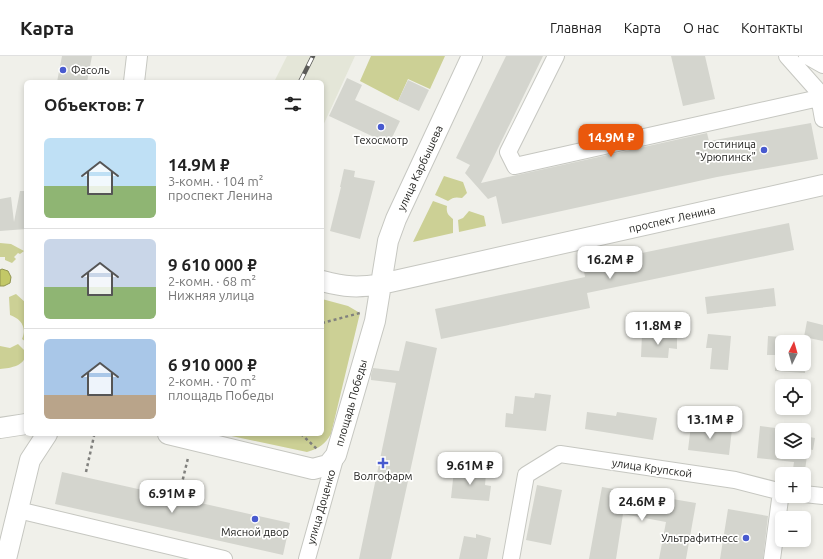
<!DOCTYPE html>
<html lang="ru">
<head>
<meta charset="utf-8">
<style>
  :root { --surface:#fff; --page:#f6f6f6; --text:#222; --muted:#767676; --line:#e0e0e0; --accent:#ea580c }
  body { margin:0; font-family:Ubuntu,sans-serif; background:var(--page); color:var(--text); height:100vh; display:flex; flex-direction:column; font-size:15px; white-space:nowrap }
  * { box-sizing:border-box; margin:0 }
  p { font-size:13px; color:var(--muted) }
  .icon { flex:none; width:22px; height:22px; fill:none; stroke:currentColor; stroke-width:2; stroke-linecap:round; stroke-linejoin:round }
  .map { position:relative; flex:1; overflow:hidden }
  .drawer { position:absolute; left:24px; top:24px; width:300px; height:356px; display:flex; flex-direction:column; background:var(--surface); border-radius:6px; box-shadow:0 2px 6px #0003 }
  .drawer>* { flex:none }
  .needle { width:26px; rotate:5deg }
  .fabs { position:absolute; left:775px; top:279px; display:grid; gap:8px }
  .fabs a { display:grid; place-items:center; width:36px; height:36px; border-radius:6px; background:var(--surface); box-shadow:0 2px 6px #0003; font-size:20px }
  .price { position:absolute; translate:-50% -34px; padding:0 9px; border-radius:8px; background:#fff; color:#222; font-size:13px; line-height:26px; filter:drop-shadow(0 1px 2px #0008) }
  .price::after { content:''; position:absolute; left:50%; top:24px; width:12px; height:9px; margin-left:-6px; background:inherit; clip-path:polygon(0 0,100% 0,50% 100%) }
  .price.active { background:var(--accent); color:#fff }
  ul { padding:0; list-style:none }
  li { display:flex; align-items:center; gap:12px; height:100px; padding:0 20px }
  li+li { border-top:1px solid var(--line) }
  li span { display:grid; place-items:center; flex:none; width:112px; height:80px; border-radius:6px; color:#555 }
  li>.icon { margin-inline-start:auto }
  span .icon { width:48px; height:48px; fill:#fffc; stroke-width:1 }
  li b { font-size:17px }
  h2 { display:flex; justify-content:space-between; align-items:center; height:48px; padding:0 20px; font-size:17px }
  header { display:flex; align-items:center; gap:24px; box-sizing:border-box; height:56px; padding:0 20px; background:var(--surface); border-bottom:1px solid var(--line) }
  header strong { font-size:19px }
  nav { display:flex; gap:22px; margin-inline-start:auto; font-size:14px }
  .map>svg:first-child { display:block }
  .built { fill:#e4e6d8 }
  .green { fill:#ccd095 }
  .water { fill:#c3c867; stroke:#919450 }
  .building { fill:#d4d5ce; fill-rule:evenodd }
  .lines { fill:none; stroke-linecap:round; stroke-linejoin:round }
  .minor-casing { stroke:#c6c7c1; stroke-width:18 }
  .major-casing { stroke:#c6c7c1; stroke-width:22 }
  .path { stroke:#81817e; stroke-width:2.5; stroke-dasharray:3 3; stroke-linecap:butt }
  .minor { stroke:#fff; stroke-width:16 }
  .major { stroke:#fff; stroke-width:20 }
  .rail-casing { stroke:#5b5b58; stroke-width:4.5 }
  .rail { stroke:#fffffe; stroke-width:3; stroke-dasharray:9; stroke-linecap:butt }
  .poi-dot { fill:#485acf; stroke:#fffffe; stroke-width:1.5 }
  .labels { text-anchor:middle; stroke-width:3.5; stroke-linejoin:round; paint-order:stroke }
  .poi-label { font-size:11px; fill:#1b1b19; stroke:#fffffe }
  .street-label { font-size:11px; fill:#1b1b19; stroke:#fffffe }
</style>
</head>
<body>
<header>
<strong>Карта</strong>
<nav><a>Главная</a><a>Карта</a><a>О нас</a><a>Контакты</a></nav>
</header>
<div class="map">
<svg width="823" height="503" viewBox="0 0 823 503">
  <rect width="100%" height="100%" fill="#f0f0ea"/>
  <path class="built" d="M287,0H355L322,72V26H274Z"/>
  <path class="green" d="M371,0H445L430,33L408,23L398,45L360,25Z
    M444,120L463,126L467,137L462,142C456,141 453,141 448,145L435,139Z
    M433,145L447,150C446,157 448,159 453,163V177L413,186Z
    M469,155L484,160L486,170L459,176L458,164L463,162Z
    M0,187L11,188L24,195L20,198L18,197L14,201L16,203L12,207L5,204V201H0Z
    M16,238L26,247V286L22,283C27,271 21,263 10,259L9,241Z
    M322,243L348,250L360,257L331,378C325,388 320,392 307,396L222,378H322Z
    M18,288L26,296C26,310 11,312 0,313V290L10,292Z"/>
  <path class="water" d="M2,213L8,215L11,221L10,227L4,230H0V214Z"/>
  <path class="building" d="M62,0H92L87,26H57Z
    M506,0H543L481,127L707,77L709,85L811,67L818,103L717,121L502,168L496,140L488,143L465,117L470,109L456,102Z
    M671,0H705L715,43L683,50Z
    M347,22L362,29L355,44L400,65L389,88L329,60Z
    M408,24L429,34L419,55L398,45Z
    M344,113L355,115L354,121L375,125L360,183L330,175L341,131H340Z
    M20,135H26V173L0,175V143L11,141L14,166Z
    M789,167L794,194L587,237L590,252L441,283L435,253L585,221L583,209Z
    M774,232L776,250L707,258L705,241Z
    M807,265L823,269V285L804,281Z
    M642,278L677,280V293L669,292L668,302L641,301Z
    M708,278L731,280L728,314L710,313L712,292H706Z
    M768,280L807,283L805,317L775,315L776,299H767ZM782,286H804V308H782Z
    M406,285L437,292L391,503H359L396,327L371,324V319L373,312L399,315Z
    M535,337L551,339L546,375L505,371L506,357L513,358L515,340L534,342Z
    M587,356L616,360L617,356L657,362L653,384L585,373Z
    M691,369L732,373L729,399L688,394Z
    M760,370L783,373L782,396H804V380L815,382L813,394L808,393L805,414L793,413L794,406L757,402Z
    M454,414L486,418L485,429L491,430L489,445L451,442Z
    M62,416L290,467L283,499L55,448Z
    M537,429L562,434L551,489L526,484Z
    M602,431L696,447L686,503H659L666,466L623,458L616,503H589Z
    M728,453L768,460L763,503H720Z
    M476,478L491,482L487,503H459L464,480L476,482Z"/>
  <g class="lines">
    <defs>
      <path id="minor" d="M556,0L508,96L515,110L819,42
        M787,0L818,35L823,63
        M807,0L823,9
        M804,438L823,440
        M18,454L224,503
        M307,503L336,399
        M511,503L526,419L560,398L735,424L782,436
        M772,503L781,436"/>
      <path id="major" d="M134,26L137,0
        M322,225C345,231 358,232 381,228L823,129
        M0,372L26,368
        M168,378L313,413L328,409L336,399L375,265L388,185L396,163L472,0
        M6,503L30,404L47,378"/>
    </defs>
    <use href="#minor" class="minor-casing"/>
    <use href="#major" class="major-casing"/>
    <path class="path" d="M322,267L360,257
      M301,378L317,393
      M86,416L94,380
      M180,435L188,402"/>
    <use href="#minor" class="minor"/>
    <use href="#major" class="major"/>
    <defs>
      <path id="rail" d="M300,26L313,0"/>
    </defs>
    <use href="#rail" class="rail-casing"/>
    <use href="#rail" class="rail"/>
  </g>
  <g class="poi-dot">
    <circle cx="63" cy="14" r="4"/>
    <circle cx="381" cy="71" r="4"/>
    <circle cx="764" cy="94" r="4"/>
    <path d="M381 401h4v4h4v4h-4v4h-4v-4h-4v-4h4z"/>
    <circle cx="255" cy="463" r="4"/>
    <circle cx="746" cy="482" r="4"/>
  </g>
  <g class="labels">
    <g class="poi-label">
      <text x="71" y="18" text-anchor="start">Фасоль</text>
      <text x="381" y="88">Техосмотр</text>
      <text x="756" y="92" text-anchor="end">гостиница<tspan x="756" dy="13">"Урюпинск"</tspan></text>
      <text x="383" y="424">Волгофарм</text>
      <text x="255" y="480">Мясной двор</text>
      <text x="738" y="486" text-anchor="end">Ультрафитнесс</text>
    </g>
    <g class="street-label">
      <text transform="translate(420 112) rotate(-65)" y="4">улица Карбышева</text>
      <text transform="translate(672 163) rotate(-13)" y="4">проспект Ленина</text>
      <text transform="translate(351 347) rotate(-74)" y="4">площадь Победы</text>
      <text transform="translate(652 412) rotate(8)" y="4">улица Крупской</text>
      <text transform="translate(321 451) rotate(-74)" y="4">улица Доценко</text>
    </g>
  </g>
</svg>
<div class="fabs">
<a><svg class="needle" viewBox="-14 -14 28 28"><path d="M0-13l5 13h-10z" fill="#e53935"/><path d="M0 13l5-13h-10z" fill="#767676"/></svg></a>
<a><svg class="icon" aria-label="locate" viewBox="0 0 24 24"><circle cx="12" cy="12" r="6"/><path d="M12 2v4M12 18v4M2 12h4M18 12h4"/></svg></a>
<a><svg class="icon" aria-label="layers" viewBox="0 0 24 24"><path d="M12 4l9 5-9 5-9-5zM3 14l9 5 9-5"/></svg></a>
<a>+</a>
<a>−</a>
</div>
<b class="price active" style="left:611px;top:102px">14.9M ₽</b>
<b class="price" style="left:610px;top:224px">16.2M ₽</b>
<b class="price" style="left:658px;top:290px">11.8M ₽</b>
<b class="price" style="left:710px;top:384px">13.1M ₽</b>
<b class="price" style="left:470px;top:430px">9.61M ₽</b>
<b class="price" style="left:172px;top:458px">6.91M ₽</b>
<b class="price" style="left:642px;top:466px">24.6M ₽</b>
<section class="drawer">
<h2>Объектов: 7<svg class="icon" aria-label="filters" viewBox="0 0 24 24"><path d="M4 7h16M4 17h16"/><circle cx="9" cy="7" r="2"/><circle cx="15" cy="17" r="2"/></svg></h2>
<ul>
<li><span style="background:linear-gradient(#bfe0f5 60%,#8fb573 0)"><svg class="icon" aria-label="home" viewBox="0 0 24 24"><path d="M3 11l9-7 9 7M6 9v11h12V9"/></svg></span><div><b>14.9M ₽</b><p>3-комн. · 104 m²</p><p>проспект Ленина</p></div></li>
<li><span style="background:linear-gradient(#c9d6e8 60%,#8fb573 0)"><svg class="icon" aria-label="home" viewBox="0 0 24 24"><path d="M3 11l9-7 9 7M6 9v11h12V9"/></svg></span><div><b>9 610 000 ₽</b><p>2-комн. · 68 m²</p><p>Нижняя улица</p></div></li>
<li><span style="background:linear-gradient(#a9c7e8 70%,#b9a48a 0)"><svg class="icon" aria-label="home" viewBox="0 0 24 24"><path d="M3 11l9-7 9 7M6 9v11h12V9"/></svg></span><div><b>6 910 000 ₽</b><p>2-комн. · 70 m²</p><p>площадь Победы</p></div></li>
</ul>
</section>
</div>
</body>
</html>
